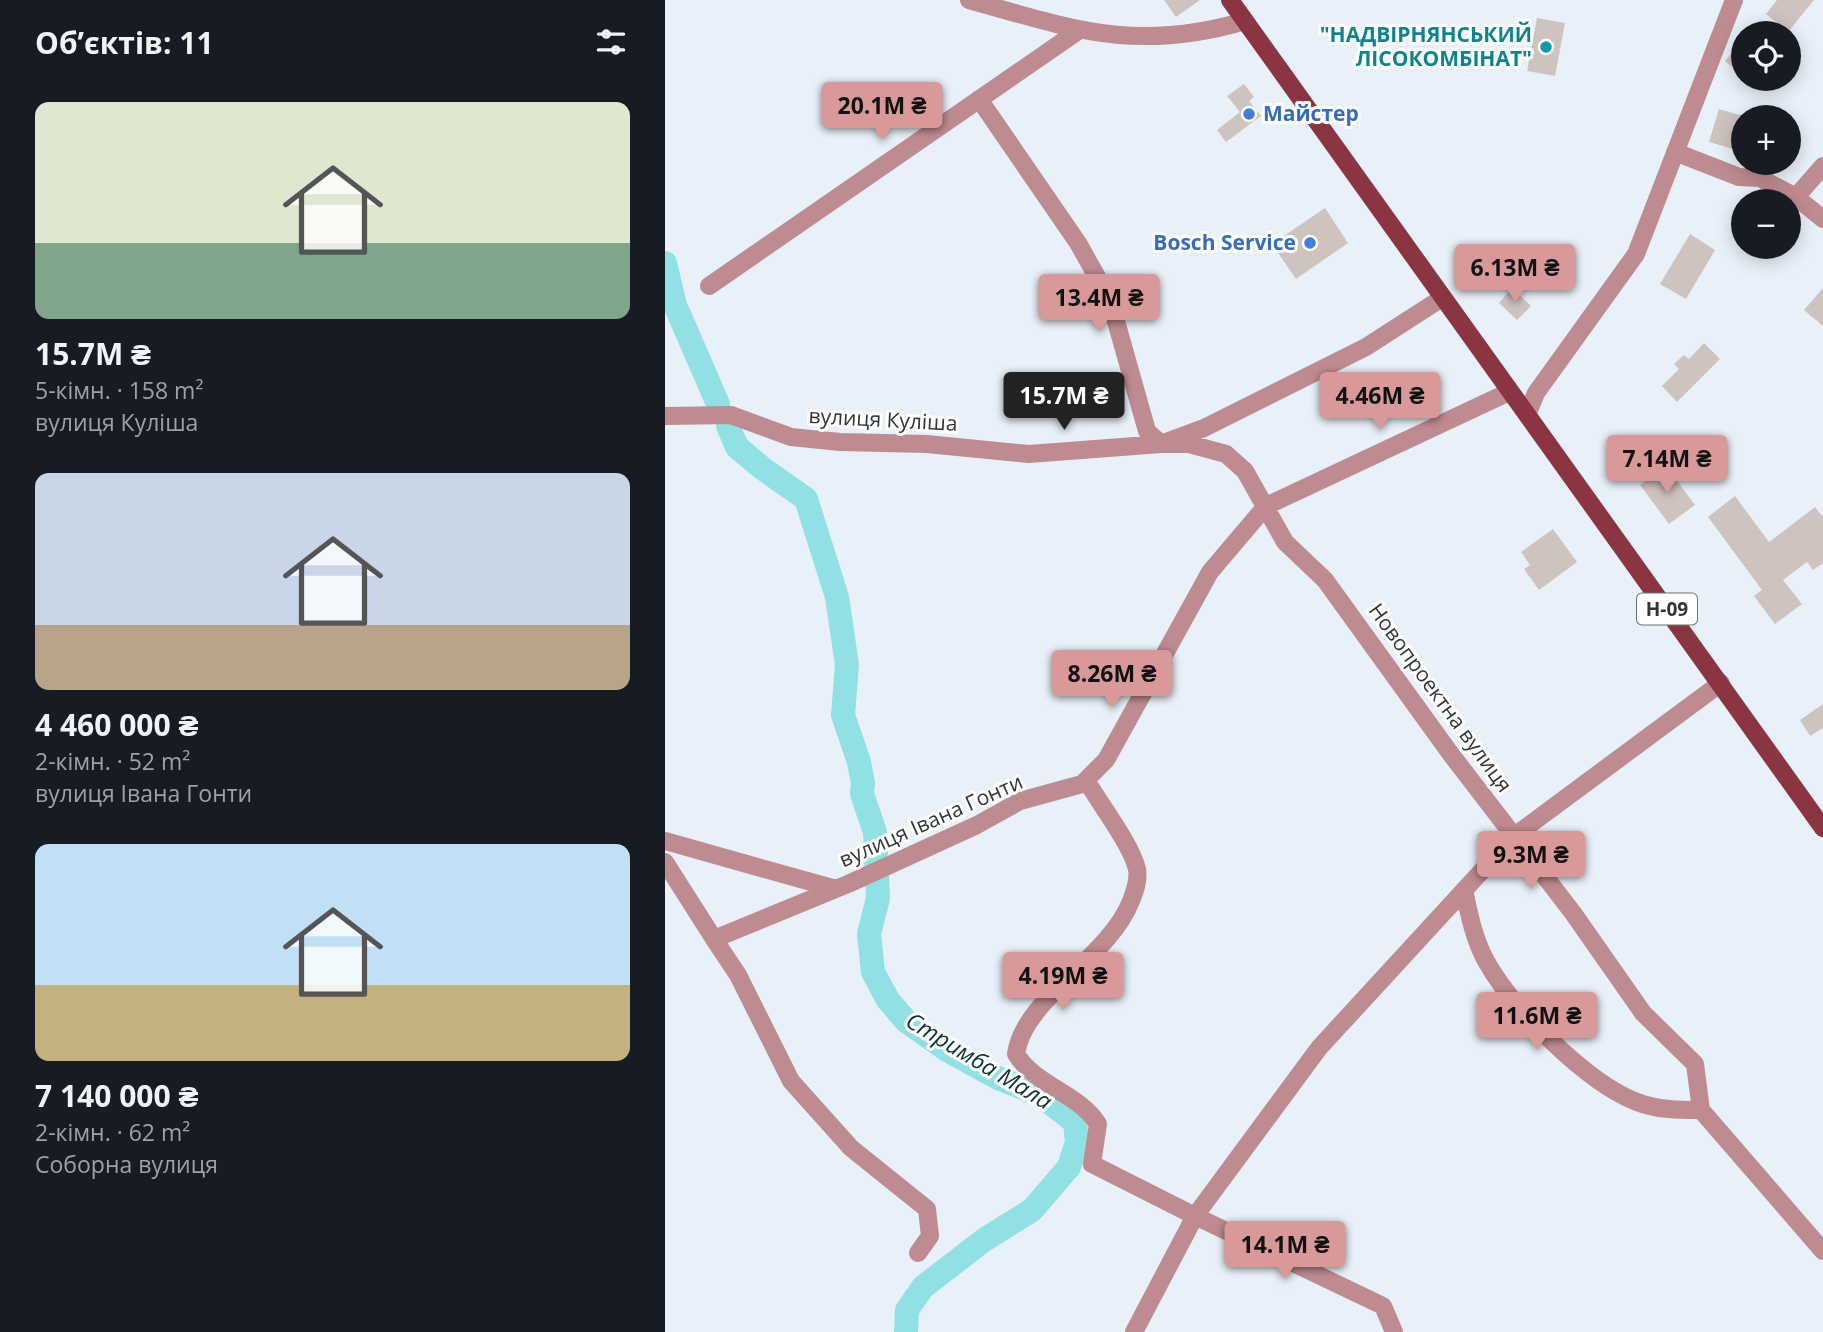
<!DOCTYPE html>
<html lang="uk">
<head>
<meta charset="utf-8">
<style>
  :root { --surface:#171b24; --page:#242831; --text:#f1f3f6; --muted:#9ea1a6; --accent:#d99999 }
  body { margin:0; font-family:"Open Sans",sans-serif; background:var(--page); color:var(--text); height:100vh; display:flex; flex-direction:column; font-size:26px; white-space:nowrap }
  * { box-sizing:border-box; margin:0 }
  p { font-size:23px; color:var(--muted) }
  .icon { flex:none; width:38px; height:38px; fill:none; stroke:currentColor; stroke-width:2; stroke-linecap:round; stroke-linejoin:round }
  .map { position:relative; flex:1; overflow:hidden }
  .panel { display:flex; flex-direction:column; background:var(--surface); width:665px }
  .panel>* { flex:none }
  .controls { position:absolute; left:1066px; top:21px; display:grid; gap:14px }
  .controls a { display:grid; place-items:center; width:70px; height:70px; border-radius:50%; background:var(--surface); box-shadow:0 4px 18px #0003; font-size:35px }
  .price { position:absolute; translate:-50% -60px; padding:0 16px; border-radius:7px; background:var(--accent); color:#111; font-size:23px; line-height:46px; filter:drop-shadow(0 2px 4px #0008) }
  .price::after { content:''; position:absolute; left:50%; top:42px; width:21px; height:16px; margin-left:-10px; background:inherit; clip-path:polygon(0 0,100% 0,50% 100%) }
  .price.active { background:#222; color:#fff }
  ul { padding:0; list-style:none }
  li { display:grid; align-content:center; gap:14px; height:371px; padding:0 35px }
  li span { display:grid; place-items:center; height:217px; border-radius:14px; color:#555 }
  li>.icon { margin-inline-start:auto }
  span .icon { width:126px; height:126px; fill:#fffc; stroke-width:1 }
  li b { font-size:30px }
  h2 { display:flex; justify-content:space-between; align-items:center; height:84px; padding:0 35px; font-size:30px }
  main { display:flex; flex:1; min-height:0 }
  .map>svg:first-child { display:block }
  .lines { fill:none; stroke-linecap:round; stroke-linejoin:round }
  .river { stroke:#91e0e3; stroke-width:24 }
  .building { fill:#cfc3c0 }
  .minor { stroke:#be8b90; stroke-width:18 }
  .major { stroke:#8b3543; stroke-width:18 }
  .culture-dot { fill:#0f9aa8; stroke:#fff; stroke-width:2.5 }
  .shop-dot { fill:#3f7fe0; stroke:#fff; stroke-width:2.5 }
  .labels { text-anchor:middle; stroke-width:6; stroke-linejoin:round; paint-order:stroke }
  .shield { fill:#fff; stroke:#6f7174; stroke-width:2 }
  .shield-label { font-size:19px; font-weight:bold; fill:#313438 }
  .culture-label { font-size:21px; font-weight:bold; fill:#0d838f; stroke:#fff; text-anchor:end }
  .shop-label { font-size:21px; font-weight:bold; fill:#366cbe; stroke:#fff; text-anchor:start }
  .street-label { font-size:21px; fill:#313438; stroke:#fff }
  .water-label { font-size:23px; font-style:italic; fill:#093133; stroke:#fff }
</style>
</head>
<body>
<main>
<section class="panel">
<h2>Об’єктів: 11<svg class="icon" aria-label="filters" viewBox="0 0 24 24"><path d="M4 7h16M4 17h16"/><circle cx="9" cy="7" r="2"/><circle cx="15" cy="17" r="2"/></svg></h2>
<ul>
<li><span style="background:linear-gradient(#dfe7d0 65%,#7fa58c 0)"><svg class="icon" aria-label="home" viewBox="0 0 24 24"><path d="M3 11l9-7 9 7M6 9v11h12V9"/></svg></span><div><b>15.7M ₴</b><p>5-кімн. · 158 m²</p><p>вулиця Куліша</p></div></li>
<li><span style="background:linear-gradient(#c9d6e8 70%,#b9a48a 0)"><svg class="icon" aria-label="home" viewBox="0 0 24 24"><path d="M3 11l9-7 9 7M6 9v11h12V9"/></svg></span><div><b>4 460 000 ₴</b><p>2-кімн. · 52 m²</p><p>вулиця Івана Гонти</p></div></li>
<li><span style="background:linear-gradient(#bfe0f5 65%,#c2b280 0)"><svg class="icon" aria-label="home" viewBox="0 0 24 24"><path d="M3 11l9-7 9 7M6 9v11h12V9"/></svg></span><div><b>7 140 000 ₴</b><p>2-кімн. · 62 m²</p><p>Соборна вулиця</p></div></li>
</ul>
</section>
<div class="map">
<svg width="1158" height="1332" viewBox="0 0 1158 1332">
  <rect width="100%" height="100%" fill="#e8f0f9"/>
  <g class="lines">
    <path class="river" d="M0,263L10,305L53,404
      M63,426L72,447L97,468L141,499L172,597L182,665L178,715L194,762L198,783L197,794L210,832L213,898L204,934L208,972L223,1000L241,1021L282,1050L333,1078L374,1094L410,1122L412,1142L404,1167L367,1210L319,1240L258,1287L242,1310L241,1332"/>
  </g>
  <path class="building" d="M499,0H535L511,17Z
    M1112,0H1149L1123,32L1101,14Z
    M872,18L900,23L890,76L862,71Z
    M1078,39V76L1060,61Z
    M579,84L589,97L584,101L596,116L561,142L552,130L575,112L562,96Z
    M1054,109L1078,116V140L1075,151L1044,142Z
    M660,208L683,243L631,279L607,244Z
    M1025,234L1050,250L1021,299L995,284Z
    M847,288L866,306L852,320L834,303Z
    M1158,288V326L1139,310Z
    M1039,343L1055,359L1012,402L997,386L1014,369L1009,364L1019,355L1024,359Z
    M1001,466L1030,505L1004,524L975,485Z
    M1070,496L1104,542L1150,507L1158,517V563L1148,570L1142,562L1118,580L1137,604L1110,624L1089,596L1097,590L1043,517Z
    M888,529L912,562L874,590L859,569L865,565L856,552Z
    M1158,704V728L1145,736L1135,720Z"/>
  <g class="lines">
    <path class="minor" d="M304,0C408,29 471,53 580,21
      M314,99L413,243L445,300L482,431L496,444H524L561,454L580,471L620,542L660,580L785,753L908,913L978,1013L1030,1064L1036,1110L1158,1251
      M1010,152L1074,177L1095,178L1131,197L1158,219
      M1131,197L1158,166
      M44,286L413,31
      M862,415L871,393L971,254L1069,0
      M0,416L66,415L126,437L175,442L262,444L364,454L496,444L539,428L701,347L777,298
      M421,780C435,804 466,844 472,869C474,880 470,891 466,901C444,958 358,999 351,1054C371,1086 413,1093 433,1124L427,1164L530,1216L718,1306L729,1332
      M0,841L171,889
      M0,862L49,939L183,884L312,825L355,801L417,784L441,760L545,572L601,506L844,392
      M799,890C804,914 809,939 821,961C847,1008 922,1083 972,1102C992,1110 1015,1110 1036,1110
      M49,939L73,975L126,1081L186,1148L262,1209L265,1236L253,1253
      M469,1332L530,1216L654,1048L848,837L1056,683"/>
    <path class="major" d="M565,0L1158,828"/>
  </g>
  <circle class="culture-dot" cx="881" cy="47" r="7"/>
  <g class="shop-dot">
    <circle cx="584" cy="114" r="7"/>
    <circle cx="645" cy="243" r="7"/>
  </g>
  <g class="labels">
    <rect class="shield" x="972" y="593.5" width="60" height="31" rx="5"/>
    <g class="shield-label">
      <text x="1002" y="616">Н-09</text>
    </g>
    <g class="culture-label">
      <text x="867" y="42">"НАДВІРНЯНСЬКИЙ<tspan x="867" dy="24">ЛІСОКОМБІНАТ"</tspan></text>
    </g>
    <g class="shop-label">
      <text x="598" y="121">Майстер</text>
      <text x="631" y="250" text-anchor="end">Bosch Service</text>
    </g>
    <g class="street-label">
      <text transform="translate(218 420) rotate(3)" y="7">вулиця Куліша</text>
      <text transform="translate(775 698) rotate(54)" y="7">Новопроектна вулиця</text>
      <text transform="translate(266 821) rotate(-24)" y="7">вулиця Івана Гонти</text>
    </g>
    <g class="water-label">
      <text transform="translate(314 1061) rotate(31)" y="8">Стримба Мала</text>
    </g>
  </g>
</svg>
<div class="controls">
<a><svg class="icon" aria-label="locate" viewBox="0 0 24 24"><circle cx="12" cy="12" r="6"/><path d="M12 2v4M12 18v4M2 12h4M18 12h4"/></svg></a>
<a>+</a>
<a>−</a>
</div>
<b class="price" style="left:217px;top:142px">20.1M ₴</b>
<b class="price" style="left:850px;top:304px">6.13M ₴</b>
<b class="price" style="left:434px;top:334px">13.4M ₴</b>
<b class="price active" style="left:399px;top:432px">15.7M ₴</b>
<b class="price" style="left:715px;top:432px">4.46M ₴</b>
<b class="price" style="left:1002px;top:495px">7.14M ₴</b>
<b class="price" style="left:447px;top:710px">8.26M ₴</b>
<b class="price" style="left:866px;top:891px">9.3M ₴</b>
<b class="price" style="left:398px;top:1012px">4.19M ₴</b>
<b class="price" style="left:872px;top:1052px">11.6M ₴</b>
<b class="price" style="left:620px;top:1281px">14.1M ₴</b>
</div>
</main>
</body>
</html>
